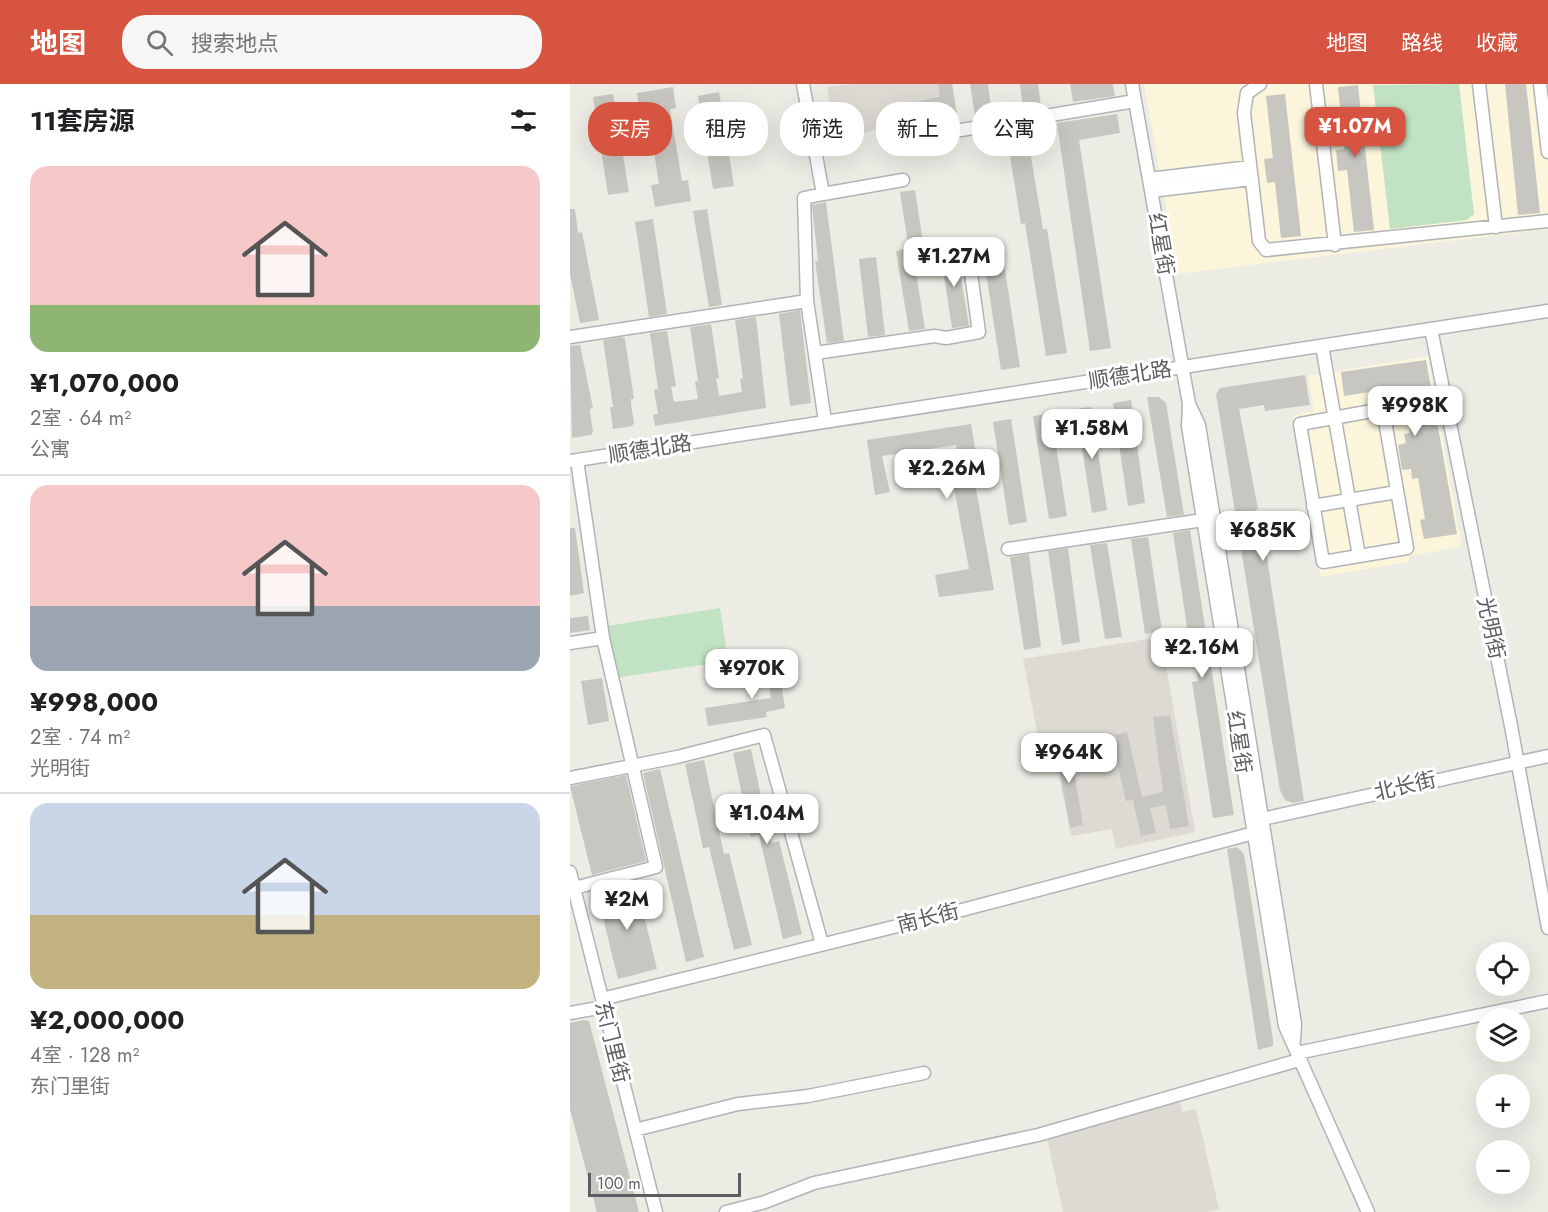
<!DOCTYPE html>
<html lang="zh">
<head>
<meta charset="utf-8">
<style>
  :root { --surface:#fff; --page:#f6f6f6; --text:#202124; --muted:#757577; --line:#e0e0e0; --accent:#d65440 }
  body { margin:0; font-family:Jost,"Noto Sans SC",sans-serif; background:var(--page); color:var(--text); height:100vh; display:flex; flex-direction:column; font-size:22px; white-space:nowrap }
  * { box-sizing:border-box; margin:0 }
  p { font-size:20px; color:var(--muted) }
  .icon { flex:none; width:33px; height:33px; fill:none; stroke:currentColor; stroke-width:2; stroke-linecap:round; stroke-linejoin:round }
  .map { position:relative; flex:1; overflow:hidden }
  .drawer { display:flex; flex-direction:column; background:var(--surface); width:570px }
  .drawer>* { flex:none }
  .guide { position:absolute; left:18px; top:18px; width:570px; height:54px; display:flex; gap:12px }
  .tools { position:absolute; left:906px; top:858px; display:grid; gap:12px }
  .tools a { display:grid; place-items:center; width:54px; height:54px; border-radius:50%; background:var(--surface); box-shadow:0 6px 24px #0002; font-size:30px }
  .scale { position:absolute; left:18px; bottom:15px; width:153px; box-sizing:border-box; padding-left:6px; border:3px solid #5c5e62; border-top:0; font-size:16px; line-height:21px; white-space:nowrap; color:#5c5e62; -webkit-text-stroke:4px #fff; paint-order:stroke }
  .price { position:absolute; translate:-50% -51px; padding:0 14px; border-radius:12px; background:#fff; color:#222; font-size:20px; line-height:39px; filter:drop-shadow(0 2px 3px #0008) }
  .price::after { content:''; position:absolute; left:50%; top:36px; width:18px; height:14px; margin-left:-9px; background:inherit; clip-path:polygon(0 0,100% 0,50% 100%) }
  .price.current { background:var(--accent); color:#fff }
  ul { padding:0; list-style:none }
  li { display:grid; align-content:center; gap:12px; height:318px; padding:0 30px }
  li+li { border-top:2px solid var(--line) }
  li span { display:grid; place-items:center; height:186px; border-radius:18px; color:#555 }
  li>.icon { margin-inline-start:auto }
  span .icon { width:108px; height:108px; fill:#fffc; stroke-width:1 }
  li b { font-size:26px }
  h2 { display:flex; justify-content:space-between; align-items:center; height:72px; padding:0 30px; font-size:26px }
  .tag { padding:0 21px; border-radius:24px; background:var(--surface); box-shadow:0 6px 24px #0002; font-size:21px; line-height:54px }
  .tag.current { background:var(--accent); color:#fff }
  header { display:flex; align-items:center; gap:36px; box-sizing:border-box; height:84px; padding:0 30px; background:var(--accent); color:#fff }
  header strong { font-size:28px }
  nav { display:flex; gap:33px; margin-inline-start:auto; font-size:21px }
  .search { width:420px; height:54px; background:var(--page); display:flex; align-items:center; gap:15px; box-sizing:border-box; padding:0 21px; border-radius:24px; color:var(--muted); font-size:22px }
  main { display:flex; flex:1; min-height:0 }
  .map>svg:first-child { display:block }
  .commercial { fill:#faf5db }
  .education { fill:#dcdad2 }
  .green { fill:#c2e2c4 }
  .building { fill:#c8c6c0 }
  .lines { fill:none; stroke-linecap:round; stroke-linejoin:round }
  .minor-casing { stroke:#b1b3b7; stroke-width:15 }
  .minor { stroke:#fff; stroke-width:12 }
  .labels { text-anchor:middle; stroke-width:6; stroke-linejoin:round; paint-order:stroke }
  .street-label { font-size:21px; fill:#5c5e62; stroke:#fff }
</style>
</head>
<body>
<header>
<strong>地图</strong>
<div class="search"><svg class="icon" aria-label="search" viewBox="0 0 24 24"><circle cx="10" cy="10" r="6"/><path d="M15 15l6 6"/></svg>搜索地点</div>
<nav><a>地图</a><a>路线</a><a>收藏</a></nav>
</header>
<main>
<section class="drawer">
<h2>11套房源<svg class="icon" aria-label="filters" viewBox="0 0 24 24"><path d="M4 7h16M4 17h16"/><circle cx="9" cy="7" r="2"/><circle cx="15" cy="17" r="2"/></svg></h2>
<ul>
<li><span style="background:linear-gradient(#f6c9c9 75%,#8fb573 0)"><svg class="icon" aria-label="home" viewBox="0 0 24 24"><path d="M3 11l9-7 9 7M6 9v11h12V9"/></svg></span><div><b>¥1,070,000</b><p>2室 · 64 m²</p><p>公寓</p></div></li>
<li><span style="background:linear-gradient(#f6c9c9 65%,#9aa5b1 0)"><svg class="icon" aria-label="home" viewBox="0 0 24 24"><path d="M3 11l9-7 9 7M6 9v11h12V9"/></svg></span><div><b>¥998,000</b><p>2室 · 74 m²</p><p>光明街</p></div></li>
<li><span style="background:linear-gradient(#c9d6e8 60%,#c2b280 0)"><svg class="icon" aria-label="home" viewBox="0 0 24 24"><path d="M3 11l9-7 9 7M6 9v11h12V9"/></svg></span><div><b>¥2,000,000</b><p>4室 · 128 m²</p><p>东门里街</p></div></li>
</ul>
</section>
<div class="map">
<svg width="978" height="1128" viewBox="0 0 978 1128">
  <rect width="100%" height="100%" fill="#ecebe4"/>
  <path class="commercial" d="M574,0H978V145L608,190Z
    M858,272L892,463L839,472V478L750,493L723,331L744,327L738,292Z"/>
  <path class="education" d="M281,0H382L388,37L355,42L352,30L331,35V39L265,56L257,3Z
    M591,553L625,748L546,765L542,745L501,752L483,660L470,662L453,575Z
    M609,1015L612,1028L626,1025L649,1125L637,1128H493L477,1055Z"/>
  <path class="green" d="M889,0L904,130L897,136L820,145L803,1Z
    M150,524L158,577L45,594L37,542Z"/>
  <path class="building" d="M368,0H382L388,37L355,42L350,17L370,13Z
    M400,0H418L422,31L405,33Z
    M450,0H468L471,22L453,25Z
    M500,0H543L545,12L503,18Z
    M935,0H956L970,129L948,131Z
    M788,1L804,146L784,148L777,86L768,87L766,66L774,65L768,3Z
    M103,3L106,24L100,25L112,97L118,96L121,117L85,123L81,101L89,100L78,29L70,31L67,9Z
    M149,8L164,102L143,105L128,12Z
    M43,10L59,108L38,111L23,13Z
    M715,10L731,152L711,154L705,98L697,99L694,75L703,74L696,12Z
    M547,30L550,49L509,56L541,264L520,267L487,39Z
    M456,43L473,145H477L497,269L476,272L455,139L451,140L436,47Z
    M345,106L353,158L338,160L330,108Z
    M256,118L274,257L257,259L245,177H248L242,121Z
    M0,125H5L8,149L12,148L29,236L10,239L0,190Z
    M137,125L152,221L139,223L123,127Z
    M83,135L97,230L79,233L65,138Z
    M431,160L450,283L431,286L412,163Z
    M386,163L399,242L382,244L370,166Z
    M342,164L355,245L339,247L326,167Z
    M306,173L315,251L298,253L289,175Z
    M230,226L241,319L220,322L209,230Z
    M186,233L196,324L85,342L83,331L88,330L84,306L88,305L80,249L97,247L106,302L101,303L104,318L128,315L125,298L128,297L120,243L141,240L149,294L146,295L149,312L172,308L170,295L173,294L165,236Z
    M52,253L55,255L64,315H61V320L64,339L62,342L43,345L40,323H43L33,256Z
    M10,261L23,324L20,325V329L23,348L21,351L2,354L0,262Z
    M856,276L887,450L854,455L850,436L855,435L848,394L842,395L841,385L832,386L828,361L836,359L834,350L840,349L832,303L774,312L771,288Z
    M735,291L740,321L695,327L694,321L669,325L688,425L685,426L690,454H694L734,717L723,719L715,716L710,706L646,310L650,304Z
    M577,313H589L596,319L614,431L597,433Z
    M561,316L575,419L558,422L543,319Z
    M521,323L537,426L522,429L506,325Z
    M481,329L497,432L479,435L463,332Z
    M441,335L457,438L439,441L423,338Z
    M401,340L410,393H404L424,506L369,513L365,491L399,485L384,404L389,403L387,388L390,387L386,361L312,372L320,408L305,411L297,356Z
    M0,444H5L14,509L0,512Z
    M620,446L664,731L643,734L622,598L628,597L624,568L597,572L596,559L619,556L603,449Z
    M578,453L592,547L575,550L561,455Z
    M537,459L552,553L535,555L520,461Z
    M498,464L510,558L492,561L478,467Z
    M459,470L471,563L454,566L440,473Z
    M18,532L20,546L0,549V534Z
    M206,567L215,624L196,628L197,633L138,642L135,624L201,614L194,569Z
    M32,594L39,637L18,641L11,597Z
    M600,631L619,742L600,745L596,721L580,724L586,749L571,752L563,716L556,717L542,657L547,656L546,651L557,648L572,713L593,708L583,633Z
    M499,657L513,741L500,744L485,660Z
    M181,665L201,759L209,757L232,850L213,855L189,751L181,753L163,669Z
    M134,676L154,770L159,769L182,861L164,866L139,763L133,764L115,680Z
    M90,685L134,873L116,878L73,689Z
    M56,691L76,777L22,791L0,702Z
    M667,763L674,770L703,956V962L688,966L657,765Z
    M66,799L87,885L48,895L27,809Z
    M14,936L19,937L69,1128H27L0,1025V939Z"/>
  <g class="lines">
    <defs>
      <path id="minor" d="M233,0L253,110L234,114L237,217L255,337
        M562,0L619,320L618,342L715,942L798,1128
        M690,0L677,9L674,29L688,148L689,157L696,166L978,137
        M746,0L765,161
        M909,0L926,143
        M970,0L978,68
        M373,49L565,17
        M579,95L680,83
        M581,107L682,95
        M253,110L333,96
        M861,245L941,642L978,844
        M0,253L237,217
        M752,262L789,472
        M245,269L365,252L376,254L409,248L398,168
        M620,322L629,341L725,940L724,957
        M813,325L837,464L753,478L730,340Z
        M0,377L978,227
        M743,422L827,408
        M438,465L633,436
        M0,559L33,554
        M0,694L107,673L194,651L252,860
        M692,735L978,672
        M0,788L86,1128
        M4,804L86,783L33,554L7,376
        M32,915L392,826L684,749
        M0,929L34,923
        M727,969L978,917
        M65,1046L168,1020L238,1012L354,989
        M156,1128L195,1118L244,1099L468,1051L729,976"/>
    </defs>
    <use href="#minor" class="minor-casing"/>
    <use href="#minor" class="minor"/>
  </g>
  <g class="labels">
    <g class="street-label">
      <text transform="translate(591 160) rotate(80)" y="7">红星街</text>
      <text transform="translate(560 291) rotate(-9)" y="7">顺德北路</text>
      <text transform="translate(80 365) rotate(-9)" y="7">顺德北路</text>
      <text transform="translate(921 544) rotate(78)" y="7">光明街</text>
      <text transform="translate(669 658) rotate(81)" y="7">红星街</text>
      <text transform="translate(835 702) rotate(-13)" y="7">北长街</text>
      <text transform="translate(358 834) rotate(-14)" y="7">南长街</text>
      <text transform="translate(42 958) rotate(76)" y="7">东门里街</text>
    </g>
  </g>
</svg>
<div class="tools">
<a><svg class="icon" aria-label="locate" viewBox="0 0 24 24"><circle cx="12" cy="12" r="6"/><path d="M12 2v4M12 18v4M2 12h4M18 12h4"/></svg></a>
<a><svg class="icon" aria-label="layers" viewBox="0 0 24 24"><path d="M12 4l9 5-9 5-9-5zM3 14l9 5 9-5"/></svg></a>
<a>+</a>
<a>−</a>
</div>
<div class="scale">100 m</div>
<b class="price current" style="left:785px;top:74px">¥1.07M</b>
<b class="price" style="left:384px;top:204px">¥1.27M</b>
<b class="price" style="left:845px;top:353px">¥998K</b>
<b class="price" style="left:522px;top:376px">¥1.58M</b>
<b class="price" style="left:377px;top:416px">¥2.26M</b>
<b class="price" style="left:693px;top:478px">¥685K</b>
<b class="price" style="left:632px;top:595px">¥2.16M</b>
<b class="price" style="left:182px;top:616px">¥970K</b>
<b class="price" style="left:499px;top:700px">¥964K</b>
<b class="price" style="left:197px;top:761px">¥1.04M</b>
<b class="price" style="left:57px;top:847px">¥2M</b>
<div class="guide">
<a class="tag current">买房</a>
<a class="tag">租房</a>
<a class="tag">筛选</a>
<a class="tag">新上</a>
<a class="tag">公寓</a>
</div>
</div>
</main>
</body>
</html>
